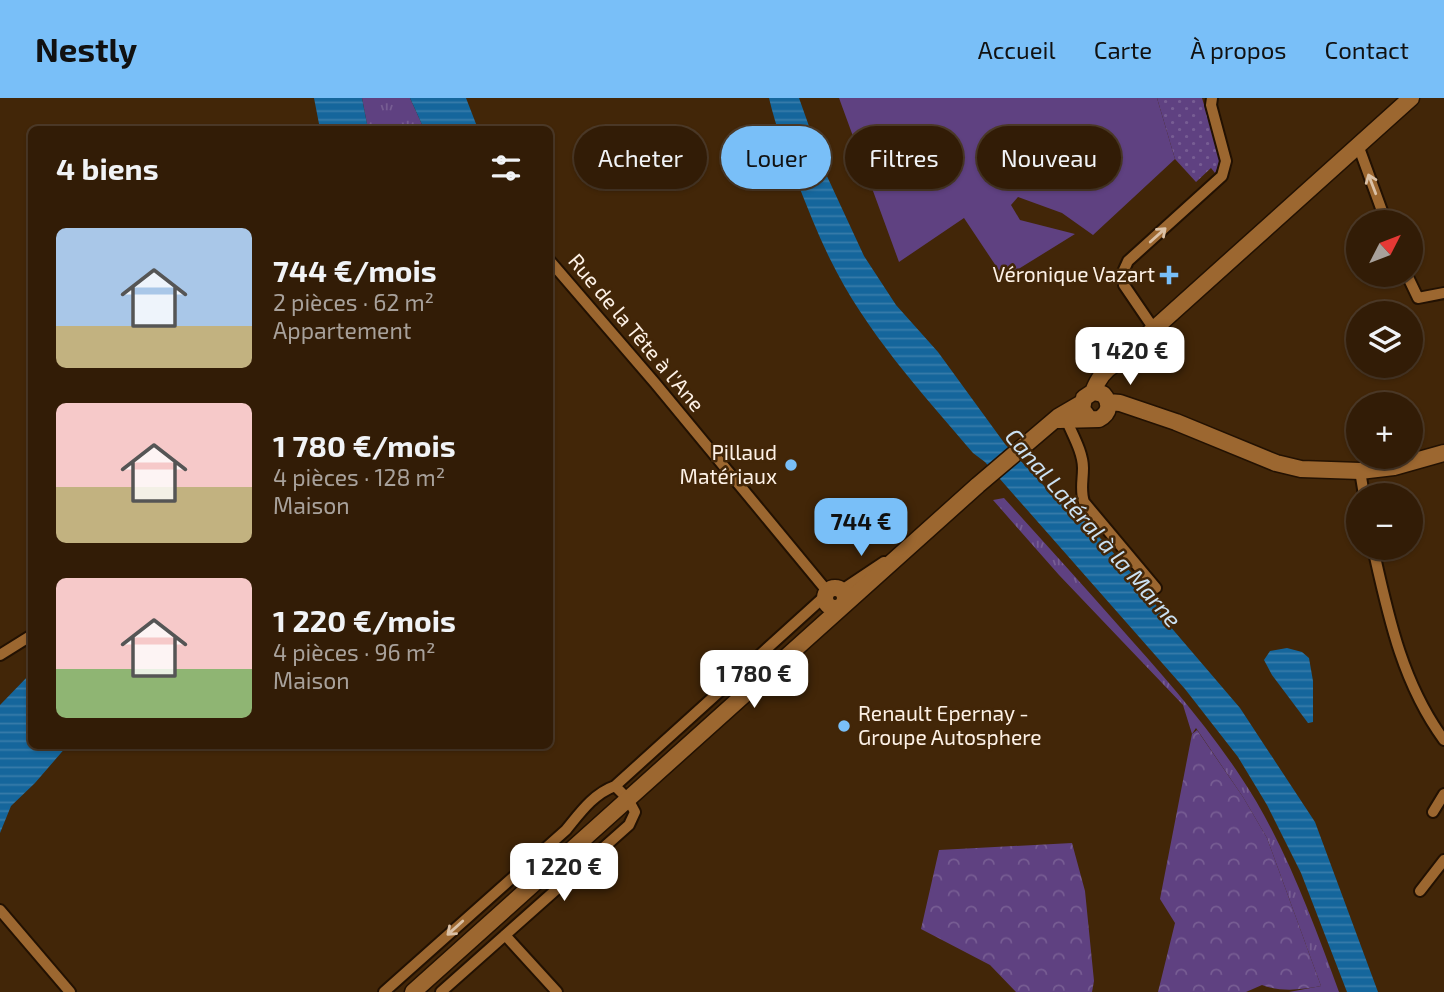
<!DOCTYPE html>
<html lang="fr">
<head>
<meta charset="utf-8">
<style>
  :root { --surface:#321c06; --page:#3a2510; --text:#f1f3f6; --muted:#a8a19b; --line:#4d3a28; --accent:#79bff8 }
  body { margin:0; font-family:"Exo 2",sans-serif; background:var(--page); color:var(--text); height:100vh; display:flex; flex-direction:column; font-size:26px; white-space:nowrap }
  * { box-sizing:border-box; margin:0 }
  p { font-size:23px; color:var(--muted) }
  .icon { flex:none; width:38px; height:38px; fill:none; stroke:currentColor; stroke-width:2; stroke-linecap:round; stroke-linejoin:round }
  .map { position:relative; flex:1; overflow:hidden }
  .sheet { position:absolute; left:28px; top:28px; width:525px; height:623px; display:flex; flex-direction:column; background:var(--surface); border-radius:10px; box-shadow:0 2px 5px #0004,0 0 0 2px var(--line) }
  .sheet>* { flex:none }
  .hud { position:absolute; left:574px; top:28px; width:665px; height:63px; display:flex; gap:14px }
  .needle { width:46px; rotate:48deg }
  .controls { position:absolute; left:1346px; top:112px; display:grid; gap:14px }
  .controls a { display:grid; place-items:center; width:77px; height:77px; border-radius:50%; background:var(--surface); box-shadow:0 2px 5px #0004,0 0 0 2px var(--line); font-size:35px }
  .price { position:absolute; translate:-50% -60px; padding:0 16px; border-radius:14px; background:#fff; color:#222; font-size:23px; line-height:46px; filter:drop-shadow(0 2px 4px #0008) }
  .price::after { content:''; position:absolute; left:50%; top:42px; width:21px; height:16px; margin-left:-10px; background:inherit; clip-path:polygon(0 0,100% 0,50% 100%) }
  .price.on { background:var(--accent); color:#111 }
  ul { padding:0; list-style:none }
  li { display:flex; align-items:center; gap:21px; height:175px; padding:0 28px }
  li span { display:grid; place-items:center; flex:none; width:196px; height:140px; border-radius:10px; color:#555 }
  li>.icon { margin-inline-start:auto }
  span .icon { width:84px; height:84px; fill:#fffc; stroke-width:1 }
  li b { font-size:30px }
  h2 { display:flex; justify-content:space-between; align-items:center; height:84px; padding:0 28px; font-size:30px }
  .chip { padding:0 24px; border-radius:32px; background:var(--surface); box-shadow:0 2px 5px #0004,0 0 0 2px var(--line); font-size:24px; line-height:63px }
  .chip.on { background:var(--accent); color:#111 }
  header { display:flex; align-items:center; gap:42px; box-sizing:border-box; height:98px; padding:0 35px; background:var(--accent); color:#111 }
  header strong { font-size:33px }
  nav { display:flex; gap:38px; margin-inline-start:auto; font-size:24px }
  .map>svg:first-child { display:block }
  .grass { fill:url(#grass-tufts) }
  .forest { fill:url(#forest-crowns) }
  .park { fill:url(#park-dots) }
  .pitch { fill:#5f4181 }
  .water { fill:url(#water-rules) }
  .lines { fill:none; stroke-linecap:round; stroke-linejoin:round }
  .minor-casing { stroke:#221102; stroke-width:14 }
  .secondary-casing { stroke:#221102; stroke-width:19 }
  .minor { stroke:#9c6730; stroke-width:10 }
  .secondary { stroke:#9c6730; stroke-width:16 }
  .oneway { stroke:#dbc1a6 }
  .poi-dot { fill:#79bff8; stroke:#422608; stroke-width:2.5 }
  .labels { text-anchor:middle; stroke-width:5; stroke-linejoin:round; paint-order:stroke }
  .poi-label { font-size:21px; fill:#fdf1e6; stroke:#422608; text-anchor:end }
  .street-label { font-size:21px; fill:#fdf1e6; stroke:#422608 }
  .water-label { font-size:23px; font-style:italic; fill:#cbe1f3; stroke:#422608 }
</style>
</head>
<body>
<header>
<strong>Nestly</strong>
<nav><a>Accueil</a><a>Carte</a><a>À propos</a><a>Contact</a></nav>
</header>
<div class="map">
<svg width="1444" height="894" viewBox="0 0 1444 894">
  <defs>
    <pattern id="grass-tufts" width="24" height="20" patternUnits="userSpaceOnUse" patternTransform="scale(1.75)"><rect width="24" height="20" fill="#5f4181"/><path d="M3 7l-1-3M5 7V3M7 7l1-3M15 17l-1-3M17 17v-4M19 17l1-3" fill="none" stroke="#775d93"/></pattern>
    <pattern id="forest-crowns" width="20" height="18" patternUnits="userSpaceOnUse" patternTransform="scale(1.75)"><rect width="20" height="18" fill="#5f4181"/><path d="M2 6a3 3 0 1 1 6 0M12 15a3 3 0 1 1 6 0" fill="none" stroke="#775d93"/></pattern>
    <pattern id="park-dots" width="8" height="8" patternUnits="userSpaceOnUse" patternTransform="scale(1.75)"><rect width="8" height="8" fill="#5f4181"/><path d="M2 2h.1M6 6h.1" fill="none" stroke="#775d93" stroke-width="1.8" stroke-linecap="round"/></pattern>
    <pattern id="water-rules" width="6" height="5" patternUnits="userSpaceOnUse" patternTransform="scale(1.75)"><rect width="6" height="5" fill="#15669c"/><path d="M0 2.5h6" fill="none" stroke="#387caa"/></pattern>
  </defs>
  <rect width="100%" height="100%" fill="#422608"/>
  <path class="grass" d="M362,0H410L424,31H368Z
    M1004,400C1042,442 1080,484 1118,527C1168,583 1217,638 1256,703C1291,763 1315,829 1339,894H1289L1321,888L1267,740L1243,699L1196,630L1192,636L1183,607L1059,477L993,402Z"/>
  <path class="forest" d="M1197,632L1243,699L1267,740L1321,888C1300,892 1281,894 1262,887L1246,894H1158L1175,825L1160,801L1192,636Z
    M1072,745L1085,793L1094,883L1092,894H1016L990,867L921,831L939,752Z"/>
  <path class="park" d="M1157,0H1202L1219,57L1220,65L1215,75L1211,70L1196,84L1175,61Z"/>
  <path class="pitch" d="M839,0H1157L1175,61L1093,137L1062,115L1018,99L1011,107L1020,122L1075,136L1004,180L964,120L899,164Z"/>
  <path class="water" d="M314,0H362L368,31H320Z
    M410,0H466L478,31H424Z
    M769,0H799L826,76L864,158L896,207L938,254L1005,346L1057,402L1065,401L1145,490L1169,527L1240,610L1315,724L1378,894H1347L1301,775L1267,707L1238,659L1185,591L985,364L973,355C921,294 865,233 830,161C818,137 808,111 798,86C787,58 776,30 769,0Z
    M1287,550L1302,554L1309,560L1313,583V624L1308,625L1272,577L1264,562L1270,553Z
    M31,575L32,648H67L35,685L11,708L0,735V607Z"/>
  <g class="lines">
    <defs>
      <path id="minor" d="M1358,47L1386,124
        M550,163L655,285L827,493
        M1407,177L1418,200L1444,195
        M1154,231L1124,187L1123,174L1128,163L1222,78L1226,63L1211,7L1212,0
        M1066,321C1072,336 1083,354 1083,370C1083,383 1080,392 1084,404L1156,490
        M1360,373L1364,397
        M1373,450C1388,517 1402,585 1444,642
        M842,492L884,464
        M0,557L32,537
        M1433,714L1444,696
        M1420,793L1444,762
        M0,812L70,894
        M505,837L557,894
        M384,894L566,732C580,715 593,696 615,688L825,498
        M441,894L629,727L635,714L628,701L615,688"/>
      <path id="secondary" d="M1093,294C1097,283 1104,272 1115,266L1411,0
        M1108,304L1120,305L1176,324L1276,365L1301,371L1360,373L1394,369L1444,355
        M1059,322L1099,321C1110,315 1111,305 1103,296L1093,294L1084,300L1082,311L1088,319
        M825 500a10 10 0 1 1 20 0a10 10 0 1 1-20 0Z
        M413,894L978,387L1058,319L1082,305"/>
    </defs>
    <use href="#minor" class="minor-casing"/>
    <use href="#secondary" class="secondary-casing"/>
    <use href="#minor" class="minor"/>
    <use href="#secondary" class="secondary"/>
  </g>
  <defs><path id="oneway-shaft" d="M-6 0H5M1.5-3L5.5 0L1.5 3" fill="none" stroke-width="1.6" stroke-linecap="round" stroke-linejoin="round" transform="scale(1.75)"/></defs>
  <g class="oneway">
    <use href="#oneway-shaft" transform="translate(1372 86) rotate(-111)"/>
    <use href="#oneway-shaft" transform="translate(1158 137) rotate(-42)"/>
    <use href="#oneway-shaft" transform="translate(455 830) rotate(138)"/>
  </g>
  <g class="poi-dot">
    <path d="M1165.5 166.5h7v7h7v7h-7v7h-7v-7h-7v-7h7z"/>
    <circle cx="791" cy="367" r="7"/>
    <circle cx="844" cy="628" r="7"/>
  </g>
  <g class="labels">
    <g class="poi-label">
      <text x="1155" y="184">Véronique Vazart</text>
      <text x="777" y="362">Pillaud<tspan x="777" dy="24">Matériaux</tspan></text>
      <text x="858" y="623" text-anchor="start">Renault Epernay -<tspan x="858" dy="24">Groupe Autosphere</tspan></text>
    </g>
    <g class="street-label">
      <text transform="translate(636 235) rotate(50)" y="7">Rue de la Tête à l'Ane</text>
    </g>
    <g class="water-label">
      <text transform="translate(1093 430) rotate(49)" y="8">Canal Latéral à la Marne</text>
    </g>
  </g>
</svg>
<div class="controls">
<a><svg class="needle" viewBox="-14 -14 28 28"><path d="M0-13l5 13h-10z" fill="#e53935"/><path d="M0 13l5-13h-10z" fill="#a8a19b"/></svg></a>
<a><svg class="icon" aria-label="layers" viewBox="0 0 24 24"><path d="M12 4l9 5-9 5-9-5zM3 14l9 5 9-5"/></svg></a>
<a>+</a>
<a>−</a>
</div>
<b class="price" style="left:1130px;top:289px">1 420 €</b>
<b class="price on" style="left:861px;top:460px">744 €</b>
<b class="price" style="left:754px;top:612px">1 780 €</b>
<b class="price" style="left:564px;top:805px">1 220 €</b>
<div class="hud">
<a class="chip">Acheter</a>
<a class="chip on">Louer</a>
<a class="chip">Filtres</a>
<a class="chip">Nouveau</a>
</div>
<section class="sheet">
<h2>4 biens<svg class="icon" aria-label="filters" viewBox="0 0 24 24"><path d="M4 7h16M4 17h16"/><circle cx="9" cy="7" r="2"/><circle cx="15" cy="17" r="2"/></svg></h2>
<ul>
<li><span style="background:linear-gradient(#a9c7e8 70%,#c2b280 0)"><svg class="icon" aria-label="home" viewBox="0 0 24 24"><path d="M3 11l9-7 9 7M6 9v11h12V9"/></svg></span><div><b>744 €/mois</b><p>2 pièces · 62 m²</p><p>Appartement</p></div></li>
<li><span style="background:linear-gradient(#f6c9c9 60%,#c2b280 0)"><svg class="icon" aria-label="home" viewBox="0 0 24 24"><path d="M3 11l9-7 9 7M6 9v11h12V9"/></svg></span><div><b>1 780 €/mois</b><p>4 pièces · 128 m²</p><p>Maison</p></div></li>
<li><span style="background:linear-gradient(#f6c9c9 65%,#8fb573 0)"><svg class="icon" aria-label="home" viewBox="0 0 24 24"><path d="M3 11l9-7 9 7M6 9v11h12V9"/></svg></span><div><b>1 220 €/mois</b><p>4 pièces · 96 m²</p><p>Maison</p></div></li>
</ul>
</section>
</div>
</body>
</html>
